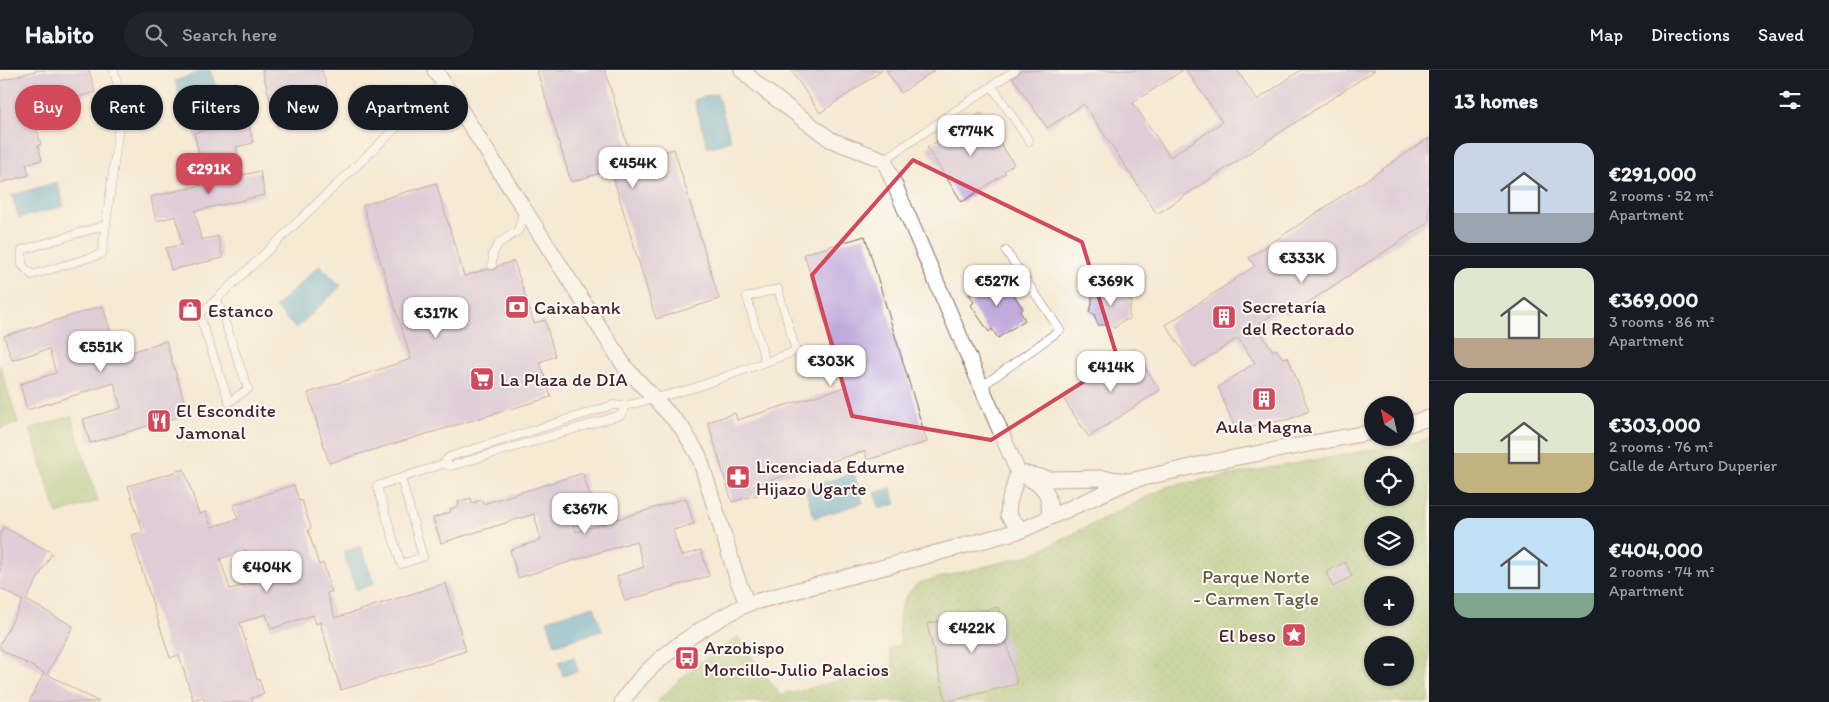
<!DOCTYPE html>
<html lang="en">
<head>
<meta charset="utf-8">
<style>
  :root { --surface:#171b24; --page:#20242c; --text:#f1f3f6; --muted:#9ea1a6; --line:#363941; --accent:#d1495b }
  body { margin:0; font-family:Itim,sans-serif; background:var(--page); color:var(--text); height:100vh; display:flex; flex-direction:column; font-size:19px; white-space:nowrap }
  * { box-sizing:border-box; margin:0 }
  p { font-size:16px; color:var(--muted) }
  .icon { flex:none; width:28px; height:28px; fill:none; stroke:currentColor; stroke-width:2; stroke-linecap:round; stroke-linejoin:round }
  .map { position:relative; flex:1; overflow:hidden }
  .sheet { display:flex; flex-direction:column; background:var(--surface); width:400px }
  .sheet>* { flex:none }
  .top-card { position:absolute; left:15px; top:15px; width:475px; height:45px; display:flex; gap:10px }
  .needle { width:32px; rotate:326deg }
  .fabs { position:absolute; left:1364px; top:326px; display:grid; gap:10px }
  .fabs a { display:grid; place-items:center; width:50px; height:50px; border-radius:50%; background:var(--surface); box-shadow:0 1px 4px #0004; font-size:25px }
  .price { position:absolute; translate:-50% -42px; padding:0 11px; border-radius:10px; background:#fff; color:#222; font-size:16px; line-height:32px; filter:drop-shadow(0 1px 2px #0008) }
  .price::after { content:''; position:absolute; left:50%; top:30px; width:15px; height:11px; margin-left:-8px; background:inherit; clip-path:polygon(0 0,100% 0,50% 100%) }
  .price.on { background:var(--accent); color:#fff }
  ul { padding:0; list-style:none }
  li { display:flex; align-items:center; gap:15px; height:125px; padding:0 25px }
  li+li { border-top:1px solid var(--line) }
  li span { display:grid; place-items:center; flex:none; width:140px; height:100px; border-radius:15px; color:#555 }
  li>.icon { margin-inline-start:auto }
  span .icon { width:60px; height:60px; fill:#fffc; stroke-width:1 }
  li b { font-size:21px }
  h2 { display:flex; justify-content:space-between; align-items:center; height:60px; padding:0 25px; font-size:21px }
  .pill { padding:0 18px; border-radius:22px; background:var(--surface); box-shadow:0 1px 4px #0004; font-size:18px; line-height:45px }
  .pill.on { background:var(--accent); color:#fff }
  header { display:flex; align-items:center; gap:30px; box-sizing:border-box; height:70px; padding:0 25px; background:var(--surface); border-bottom:1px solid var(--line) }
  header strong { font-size:24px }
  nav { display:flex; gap:28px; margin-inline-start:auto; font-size:18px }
  .search { width:350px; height:45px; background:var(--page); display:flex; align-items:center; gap:12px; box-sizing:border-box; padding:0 18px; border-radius:28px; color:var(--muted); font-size:19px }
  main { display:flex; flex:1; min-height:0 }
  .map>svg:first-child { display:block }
  .park { fill:url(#park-dots); stroke:#72704b; fill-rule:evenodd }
  .pitch { fill:#9ac06b; stroke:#72704b }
  .water { fill:#4fa6cc; stroke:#4c627c }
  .building { fill:#c1aadc; fill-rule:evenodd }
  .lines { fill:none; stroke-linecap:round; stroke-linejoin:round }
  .lane-casing { stroke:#866666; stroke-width:9 }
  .street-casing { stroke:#866666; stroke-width:17 }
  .lane { stroke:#fff; stroke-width:8 }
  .street { stroke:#fff; stroke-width:15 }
  .marked { fill:none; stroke:#d1495b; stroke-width:4; stroke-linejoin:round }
  .labels { text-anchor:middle; stroke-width:4; stroke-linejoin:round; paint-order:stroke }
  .poi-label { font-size:19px; fill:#4a1f2b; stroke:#fdfcf7; text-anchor:start }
  .park-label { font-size:19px; fill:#665741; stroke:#fdfcf7 }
</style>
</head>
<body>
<header>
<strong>Habito</strong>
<div class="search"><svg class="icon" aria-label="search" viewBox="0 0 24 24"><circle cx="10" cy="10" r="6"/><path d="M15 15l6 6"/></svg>Search here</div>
<nav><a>Map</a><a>Directions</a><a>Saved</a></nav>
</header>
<main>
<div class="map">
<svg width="1429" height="632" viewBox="0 0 1429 632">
  <defs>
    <pattern id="park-dots" width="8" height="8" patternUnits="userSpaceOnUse" patternTransform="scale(1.25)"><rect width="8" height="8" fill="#9ac06b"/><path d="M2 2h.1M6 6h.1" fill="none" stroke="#809b58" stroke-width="1.8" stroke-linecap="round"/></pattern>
  </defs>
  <rect width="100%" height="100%" fill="#fdfcf7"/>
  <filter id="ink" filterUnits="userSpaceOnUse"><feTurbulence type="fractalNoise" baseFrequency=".02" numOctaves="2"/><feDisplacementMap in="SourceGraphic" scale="10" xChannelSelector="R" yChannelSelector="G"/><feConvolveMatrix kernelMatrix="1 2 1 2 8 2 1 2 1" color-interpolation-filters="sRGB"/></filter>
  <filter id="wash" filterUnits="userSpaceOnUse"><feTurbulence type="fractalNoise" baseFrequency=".0096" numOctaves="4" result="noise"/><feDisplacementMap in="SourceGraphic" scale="20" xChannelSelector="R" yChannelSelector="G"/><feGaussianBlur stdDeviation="1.12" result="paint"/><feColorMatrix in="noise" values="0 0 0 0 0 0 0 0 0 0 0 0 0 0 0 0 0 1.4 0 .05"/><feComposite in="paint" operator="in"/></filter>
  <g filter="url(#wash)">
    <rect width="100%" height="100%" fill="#f5ead3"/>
    <path class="park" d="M1429,368V632H657C682,605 707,587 738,567L781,626L788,622L793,623L798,621L799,622L804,619L805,620L809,618L811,619L815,616L816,617L820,614L822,616L826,613L827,614L832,611L833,613L843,608L844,610L866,602L867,604L888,596L890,598L893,595L889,578L901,575C898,548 896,533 918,513L1030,485L1169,416L1421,371ZM1372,395H1405V428H1372ZM1372,455H1405V488H1372ZM1372,515H1405V548H1372ZM1372,575H1405V608H1372Z"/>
    <path class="pitch" d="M0,295L18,353L0,359Z
      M71,346L98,431L57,444L30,359Z"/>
    <path class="water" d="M206,0H210L218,21L180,30L175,11Z
      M717,23L731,71L708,78L694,30Z
      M57,112L64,136L19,148L12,125Z
      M320,195L341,216L296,259L275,237Z
      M854,403L863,433L814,448L805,418Z
      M891,418L896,434L880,439L874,423Z
      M361,476L374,514L356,520L343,482Z
      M594,536L602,561L555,575L547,550Z
      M574,587L578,601L563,606L558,592Z"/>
    <g id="blocks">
      <path class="building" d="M39,0H89L95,22L78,27L81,36L34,49L41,74L38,75L42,90L26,94L29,105L0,113V11Z
        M262,0H322L333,41L277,56Z
        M537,0H605L632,91L674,79L719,229L656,249L611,100L571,112Z
        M791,0H883L820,43Z
        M886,0H935L901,23Z
        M1022,0H1183L1133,33L1170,87L1222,52L1186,0H1237L1257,30L1301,0H1375L1157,144L1084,34L1047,58L1013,8Z
        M981,43L1014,94L1004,101L1006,103L962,132L927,78Z
        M248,50L253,73L236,77L243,105L260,101L265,125L195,141L201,170L218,166L223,188L171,200L166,178L182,175L176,146L156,151L151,127L223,110L217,83L200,87L194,63Z
        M1429,68V152L1288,246L1282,238L1256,256L1273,281L1276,279L1283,288L1288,287L1309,341L1290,349L1235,359L1218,317L1255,293L1238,268L1194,297L1166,255L1255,196L1249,188Z
        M436,113L464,206L488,199L494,200L498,196L514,191L534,253L545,250L555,286L540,292L551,327L329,393L308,323L411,289L363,135Z
        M865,166L927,372L867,390L865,381L754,415L757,425L732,432L708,352L735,343L737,350L845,317L804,184Z
        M996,206L1002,214L1005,212L1023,239L1020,241L1025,250L998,268L992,259L989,262L976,243L971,235L974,232L969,224Z
        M1106,216L1114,218H1122L1126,228L1132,232L1129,239V249L1121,252L1115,258L1108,255H1098L1094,244L1089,242L1092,234V225L1100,222Z
        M103,236L118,286L166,271L188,344L90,373L83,349L121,338L114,313L27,340L20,314L56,303L49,279L12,290L4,266Z
        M1133,280L1160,320L1089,367L1062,327Z
        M184,399L199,444L206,442L211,457L238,449L233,435L294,415L299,431L302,430L311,458L308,460L319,495L323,493L332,522L327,523L335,548L446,513L466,581L341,620L320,552L316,554L313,545L271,559L266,544L240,553L257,610L259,609L264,624L251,628L253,632H205L203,627L193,630L179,585L170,588L142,500L132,465L143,462L128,416ZM246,480L257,512L230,519L220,489Z
        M583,403L591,429L567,435L576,462L686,428L694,454L673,460L681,486L701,480L709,506L625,531L617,506L644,497L636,471L518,508L510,480L541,470L534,444L441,473L433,448L451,442L450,439L459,436L458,432L471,428L472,433L482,430L483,434Z
        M4,457L52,483L26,530L73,556L47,604L99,632H29L44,603L0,579V574L23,531L0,518V465Z
        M1345,492L1352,506L1333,517L1326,502Z
        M998,537L1017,614L946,632L927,554Z"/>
    </g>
  </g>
  <g filter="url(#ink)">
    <use href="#blocks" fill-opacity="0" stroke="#866666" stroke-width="1"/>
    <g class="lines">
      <defs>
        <path id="lane" d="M992,16L1029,71
          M884,90L1015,0
          M106,155L22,180V195L32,205L102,184L122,34L114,0
          M492,195L493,183L499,173L518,161L524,140
          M217,229L248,319L229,332L199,244L217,229L443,13
          M981,317L1060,260L1006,181
          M443,394L451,396L621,345L625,336
          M401,408L423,487L401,494L377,416L443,394L449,387L613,335L625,336L694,318L796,281L778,219L747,227L765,291"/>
        <path id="street" d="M435,0L625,297L682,358L699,386L737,508L747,534
          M742,0L758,15L831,70L884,90L1018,402
          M1405,355L1429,348
          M1018,402L1050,409L1102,408L1128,411
          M1018,402L1009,433L1008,445L1022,460
          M1028,408C1050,420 1048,424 1050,447
          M622,632C652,587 700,558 747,534L1022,460L1130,411L1212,392L1372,362"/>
      </defs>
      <use href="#lane" class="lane-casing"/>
      <use href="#street" class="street-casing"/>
      <use href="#lane" class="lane"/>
      <use href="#street" class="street"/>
    </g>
  </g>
  <path d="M0 0H1429V632H0ZM913,90L1082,172L1118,290L991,370L852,346L812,205Z" fill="#f5ead3" fill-opacity=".55" fill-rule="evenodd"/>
  <path class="marked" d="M913,90L1082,172L1118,290L991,370L852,346L812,205Z"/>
  <defs>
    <symbol id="bank-square" viewBox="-11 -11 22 22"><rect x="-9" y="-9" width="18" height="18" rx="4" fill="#d1495b" stroke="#fdfcf7"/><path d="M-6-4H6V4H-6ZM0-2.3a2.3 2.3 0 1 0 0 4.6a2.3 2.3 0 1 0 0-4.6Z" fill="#fff"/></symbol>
    <symbol id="shop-square" viewBox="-11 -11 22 22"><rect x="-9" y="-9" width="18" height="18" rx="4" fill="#d1495b" stroke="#fdfcf7"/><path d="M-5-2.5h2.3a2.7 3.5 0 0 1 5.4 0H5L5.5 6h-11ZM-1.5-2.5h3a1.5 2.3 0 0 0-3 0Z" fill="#fff"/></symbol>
    <symbol id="building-square" viewBox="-11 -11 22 22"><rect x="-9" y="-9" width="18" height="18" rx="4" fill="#d1495b" stroke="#fdfcf7"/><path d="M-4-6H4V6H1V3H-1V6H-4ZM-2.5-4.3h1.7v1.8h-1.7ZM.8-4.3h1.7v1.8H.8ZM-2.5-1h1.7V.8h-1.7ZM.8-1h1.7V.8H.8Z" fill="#fff"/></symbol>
    <symbol id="supermarket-square" viewBox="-11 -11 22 22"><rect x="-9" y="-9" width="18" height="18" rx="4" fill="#d1495b" stroke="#fdfcf7"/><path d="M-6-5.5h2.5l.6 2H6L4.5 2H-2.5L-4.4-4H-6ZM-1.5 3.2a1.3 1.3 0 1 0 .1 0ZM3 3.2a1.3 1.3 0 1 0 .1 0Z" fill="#fff"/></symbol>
    <symbol id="restaurant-square" viewBox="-11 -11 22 22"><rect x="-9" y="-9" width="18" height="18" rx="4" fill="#d1495b" stroke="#fdfcf7"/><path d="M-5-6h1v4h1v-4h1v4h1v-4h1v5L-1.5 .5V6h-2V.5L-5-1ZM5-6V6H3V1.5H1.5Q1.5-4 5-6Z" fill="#fff"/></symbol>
    <symbol id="pharmacy-square" viewBox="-11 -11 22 22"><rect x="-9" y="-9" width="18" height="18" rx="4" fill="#d1495b" stroke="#fdfcf7"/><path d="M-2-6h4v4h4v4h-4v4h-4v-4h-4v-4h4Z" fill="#fff"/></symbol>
    <symbol id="sight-square" viewBox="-11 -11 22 22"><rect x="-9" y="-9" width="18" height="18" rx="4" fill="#d1495b" stroke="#fdfcf7"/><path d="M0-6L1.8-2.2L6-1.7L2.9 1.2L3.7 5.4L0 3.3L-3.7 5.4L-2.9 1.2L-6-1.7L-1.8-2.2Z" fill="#fff"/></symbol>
    <symbol id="bus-square" viewBox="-11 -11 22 22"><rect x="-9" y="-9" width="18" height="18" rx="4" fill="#d1495b" stroke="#fdfcf7"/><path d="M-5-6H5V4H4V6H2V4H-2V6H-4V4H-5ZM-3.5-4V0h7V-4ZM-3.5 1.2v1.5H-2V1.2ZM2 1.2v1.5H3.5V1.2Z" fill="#fff"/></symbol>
  </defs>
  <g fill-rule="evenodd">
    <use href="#bank-square" x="503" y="223" width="28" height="28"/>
    <use href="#shop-square" x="176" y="226" width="28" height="28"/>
    <use href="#building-square" x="1210" y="233" width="28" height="28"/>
    <use href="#supermarket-square" x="468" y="295" width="28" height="28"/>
    <use href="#building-square" x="1250" y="315" width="28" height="28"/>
    <use href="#restaurant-square" x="145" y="337" width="28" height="28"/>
    <use href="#pharmacy-square" x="724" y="393" width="28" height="28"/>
    <use href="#sight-square" x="1280" y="551" width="28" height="28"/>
    <use href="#bus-square" x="673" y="574" width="28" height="28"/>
  </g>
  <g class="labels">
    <g class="poi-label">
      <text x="1242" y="243">Secretaría<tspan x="1242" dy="22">del Rectorado</tspan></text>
      <text x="534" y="244">Caixabank</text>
      <text x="208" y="247">Estanco</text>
      <text x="500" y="316">La Plaza de DIA</text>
      <text x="176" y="347">El Escondite<tspan x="176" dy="22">Jamonal</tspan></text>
      <text x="1264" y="363" text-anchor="middle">Aula Magna</text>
      <text x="756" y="403">Licenciada Edurne<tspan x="756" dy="22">Hijazo Ugarte</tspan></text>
      <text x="1276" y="572" text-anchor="end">El beso</text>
      <text x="704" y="584">Arzobispo<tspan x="704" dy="22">Morcillo-Julio Palacios</tspan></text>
    </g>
    <g class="park-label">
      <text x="1256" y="513">Parque Norte<tspan x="1256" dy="22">- Carmen Tagle</tspan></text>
    </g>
  </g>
</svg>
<div class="fabs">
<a><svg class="needle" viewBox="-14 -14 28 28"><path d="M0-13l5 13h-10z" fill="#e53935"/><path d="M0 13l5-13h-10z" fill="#9ea1a6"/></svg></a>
<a><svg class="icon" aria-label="locate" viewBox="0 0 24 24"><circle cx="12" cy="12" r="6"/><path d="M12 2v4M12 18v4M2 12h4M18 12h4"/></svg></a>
<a><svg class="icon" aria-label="layers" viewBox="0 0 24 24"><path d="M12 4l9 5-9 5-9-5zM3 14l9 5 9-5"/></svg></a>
<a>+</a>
<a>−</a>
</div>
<b class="price" style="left:971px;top:87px">€774K</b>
<b class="price" style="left:633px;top:119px">€454K</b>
<b class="price on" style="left:209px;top:125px">€291K</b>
<b class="price" style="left:1302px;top:214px">€333K</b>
<b class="price" style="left:997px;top:237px">€527K</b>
<b class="price" style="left:1111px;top:237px">€369K</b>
<b class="price" style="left:436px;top:269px">€317K</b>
<b class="price" style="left:101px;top:303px">€551K</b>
<b class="price" style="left:831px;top:317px">€303K</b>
<b class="price" style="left:1111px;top:323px">€414K</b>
<b class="price" style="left:585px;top:465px">€367K</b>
<b class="price" style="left:267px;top:523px">€404K</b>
<b class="price" style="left:972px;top:584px">€422K</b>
<div class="top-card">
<a class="pill on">Buy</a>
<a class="pill">Rent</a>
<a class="pill">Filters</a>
<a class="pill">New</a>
<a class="pill">Apartment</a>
</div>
</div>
<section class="sheet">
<h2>13 homes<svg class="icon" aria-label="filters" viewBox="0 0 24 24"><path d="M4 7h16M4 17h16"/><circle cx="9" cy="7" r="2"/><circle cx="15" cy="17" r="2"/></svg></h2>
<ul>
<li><span style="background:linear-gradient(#c9d6e8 70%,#9aa5b1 0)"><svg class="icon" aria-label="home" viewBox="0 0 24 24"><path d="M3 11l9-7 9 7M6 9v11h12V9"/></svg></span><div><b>€291,000</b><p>2 rooms · 52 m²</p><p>Apartment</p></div></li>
<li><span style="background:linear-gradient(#dfe7d0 70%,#b9a48a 0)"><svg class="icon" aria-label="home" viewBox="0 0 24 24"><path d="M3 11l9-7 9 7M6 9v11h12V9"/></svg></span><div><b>€369,000</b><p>3 rooms · 86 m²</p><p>Apartment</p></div></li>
<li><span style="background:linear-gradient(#dfe7d0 60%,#c2b280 0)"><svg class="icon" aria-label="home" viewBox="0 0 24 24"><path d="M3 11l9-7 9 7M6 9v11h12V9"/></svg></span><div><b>€303,000</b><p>2 rooms · 76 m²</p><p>Calle de Arturo Duperier</p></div></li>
<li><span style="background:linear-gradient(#bfe0f5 75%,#7fa58c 0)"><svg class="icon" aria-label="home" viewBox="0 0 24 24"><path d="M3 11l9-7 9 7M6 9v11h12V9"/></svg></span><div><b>€404,000</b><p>2 rooms · 74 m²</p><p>Apartment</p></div></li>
</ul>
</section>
</main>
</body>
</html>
